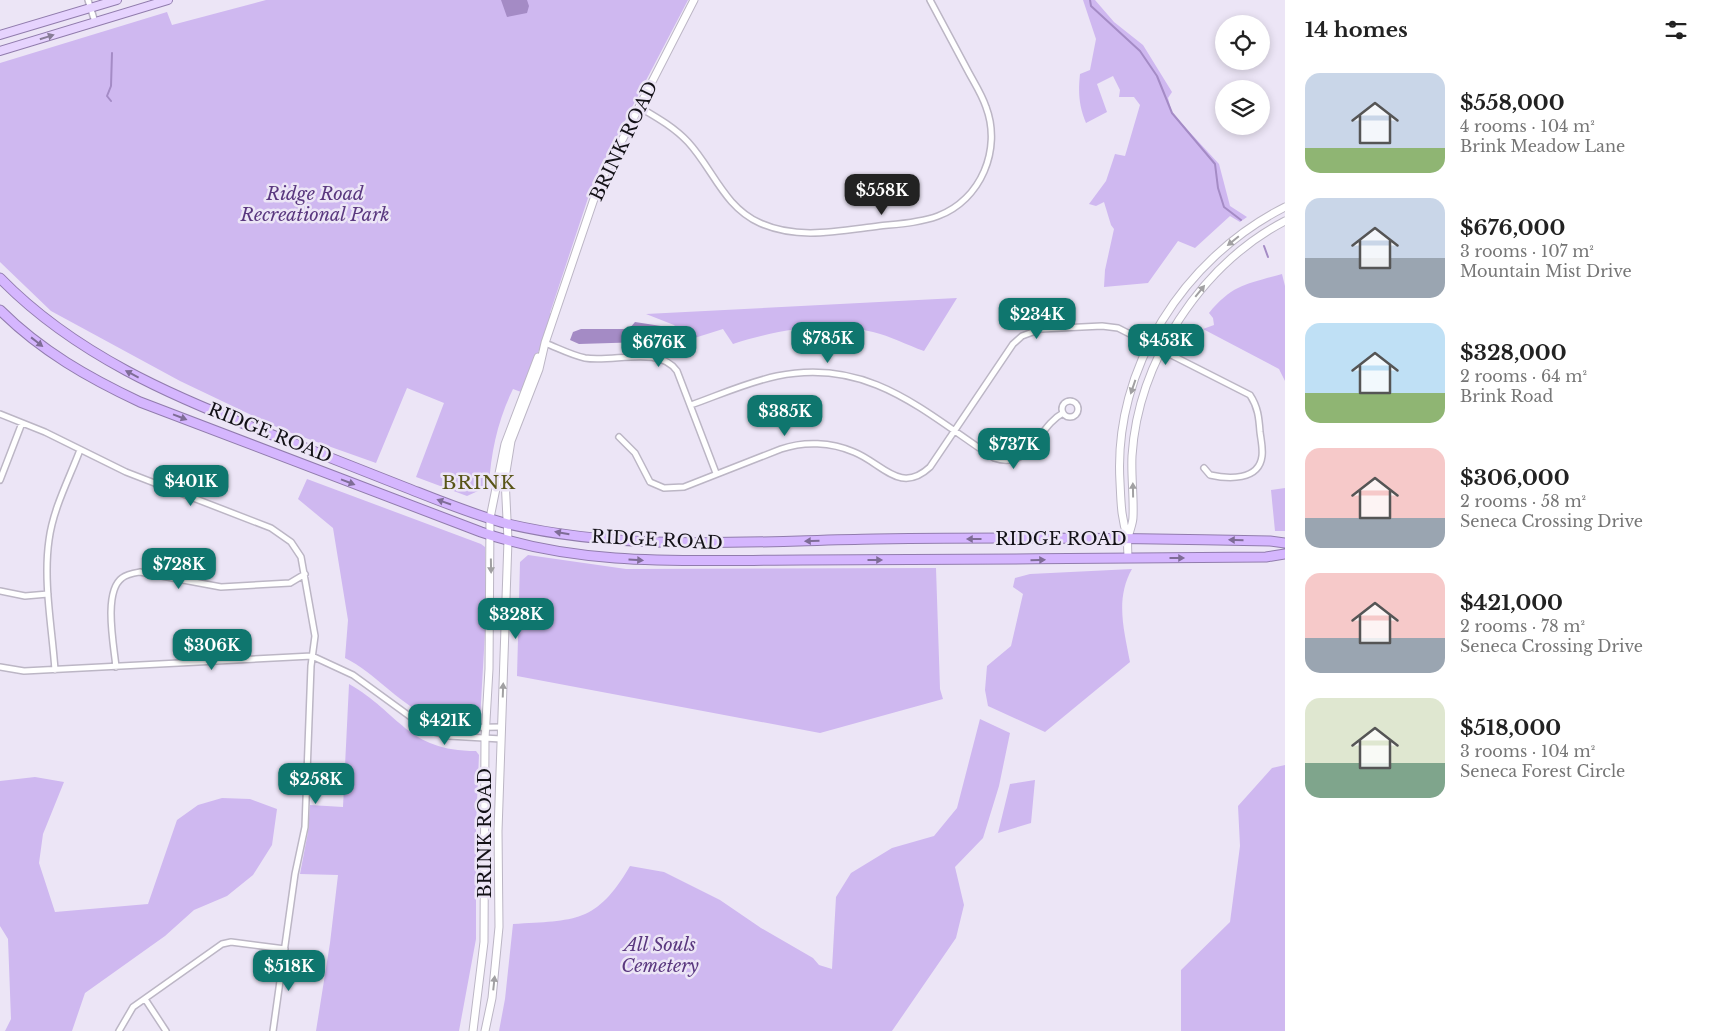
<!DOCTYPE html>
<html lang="en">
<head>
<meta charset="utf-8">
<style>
  :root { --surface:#fff; --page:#f2f2f2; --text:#222; --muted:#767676; --accent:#0f766e }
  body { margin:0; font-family:"Libre Baskerville",serif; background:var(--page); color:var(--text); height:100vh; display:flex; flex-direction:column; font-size:19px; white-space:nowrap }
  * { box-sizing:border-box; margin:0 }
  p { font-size:16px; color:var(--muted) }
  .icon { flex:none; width:28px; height:28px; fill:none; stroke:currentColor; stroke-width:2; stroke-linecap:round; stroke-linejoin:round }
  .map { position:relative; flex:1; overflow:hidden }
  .panel { display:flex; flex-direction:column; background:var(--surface); width:425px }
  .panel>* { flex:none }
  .controls { position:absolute; left:1215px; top:15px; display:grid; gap:10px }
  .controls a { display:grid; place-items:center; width:55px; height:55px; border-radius:50%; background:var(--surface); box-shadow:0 2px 8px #0003; font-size:25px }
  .price { position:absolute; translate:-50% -42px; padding:0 11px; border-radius:10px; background:var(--accent); color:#fff; font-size:16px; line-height:32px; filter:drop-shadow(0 1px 2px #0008) }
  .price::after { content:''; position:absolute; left:50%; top:30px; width:15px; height:11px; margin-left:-8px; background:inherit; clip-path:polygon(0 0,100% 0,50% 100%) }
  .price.selected { background:#222; color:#fff }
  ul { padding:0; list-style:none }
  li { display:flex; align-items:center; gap:15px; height:125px; padding:0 20px }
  li span { display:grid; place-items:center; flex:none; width:140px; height:100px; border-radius:15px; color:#555 }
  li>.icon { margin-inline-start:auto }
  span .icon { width:60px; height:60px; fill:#fffc; stroke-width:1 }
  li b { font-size:21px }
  h2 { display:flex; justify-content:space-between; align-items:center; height:60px; padding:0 20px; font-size:21px }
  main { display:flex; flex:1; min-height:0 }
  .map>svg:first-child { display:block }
  .green { fill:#cfb8f0 }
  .water { fill:#a48bc5 }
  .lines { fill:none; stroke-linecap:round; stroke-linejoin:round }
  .stream { stroke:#a48bc5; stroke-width:2 }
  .street-casing { stroke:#bcb6c5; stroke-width:8 }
  .secondary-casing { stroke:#bcb6c5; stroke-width:9 }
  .primary-casing { stroke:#917cad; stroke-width:10 }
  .highway-casing { stroke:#917cad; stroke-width:11 }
  .street { stroke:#fff; stroke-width:5 }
  .secondary { stroke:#fff; stroke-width:7 }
  .primary { stroke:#e6d3fe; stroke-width:8 }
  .highway { stroke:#d5b6fe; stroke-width:9 }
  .oneway { fill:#877c96 }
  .oneway2 { fill:#a1a0a2 }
  .oneway3 { fill:#7e6c96 }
  .labels { text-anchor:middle; stroke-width:5; stroke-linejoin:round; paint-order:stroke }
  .street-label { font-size:18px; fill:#131117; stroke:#ece5f6 }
  .park-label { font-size:18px; font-style:italic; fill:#5a387f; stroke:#ece5f6 }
  .neighbourhood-label { font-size:19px; letter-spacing:1px; fill:#595518; stroke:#ece5f6 }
</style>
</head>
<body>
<main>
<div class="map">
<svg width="1285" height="1031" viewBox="0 0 1285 1031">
  <rect width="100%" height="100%" fill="#ece5f6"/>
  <path class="green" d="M266,0H688L594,180L550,313H555L521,392L513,389C498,420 491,451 489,486L467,496L416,477L444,403L407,388L376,463L283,430L180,381L51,311L0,262V63L167,12L172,25Z
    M1083,0H1095L1114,22L1143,45L1172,92L1168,98L1172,113L1219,164L1230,206L1247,217L1240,222L1230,216L1195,248L1178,241L1148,283L1104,287L1105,270L1114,229L1111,225L1104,202L1096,206L1089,204L1106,181L1115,154L1125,156L1140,105L1134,97H1119L1120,90L1113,76L1097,84L1107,112L1086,123C1079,106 1078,93 1080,74L1090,70L1096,39Z
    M1282,274L1285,286V381L1279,369L1203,329L1214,325L1213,318L1209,313C1233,284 1247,284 1282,274Z
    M957,298L924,351C907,345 890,336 873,332C828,321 776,330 733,344L723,329L688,340L674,325L646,314Z
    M307,479L481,544L485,547V632L480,720C465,720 447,722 433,717C403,709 375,672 345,658L348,620L333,528L298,499Z
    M1285,488V531H1275L1271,490Z
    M528,555L626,569L936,568L940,689L943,699L820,733L517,676L520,562Z
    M1132,569C1115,599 1124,630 1130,662L1045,732L988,706L985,690L987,666L1011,646L1023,594L1013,587L1015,578L1030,574Z
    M349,684C400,713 407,751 476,751L479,755L476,825V939L459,1031H316L330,943L338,875L300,874L308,832L310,805L343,807Z
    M980,719L1010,733L999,786L983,838L955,867L964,905L956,938L892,1031H499L505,999L513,924C575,920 596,924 630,866L664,872L720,900L761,928L813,958L819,965L832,969L836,897L851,873L892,848L934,836L957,808Z
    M1285,765V1031H1181V970L1230,922L1240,846L1238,806L1272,768Z
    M35,777L64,782L43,834L39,863L55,912L148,904L177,820L198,805L222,798L250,799L277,809L272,845L253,875L227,896L194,910L165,936L85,993L72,1031H5L11,1019L8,939L0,926V781Z
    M1035,780L1031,823L998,833L1010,784Z"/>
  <path class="water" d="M501,0H527L529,6L527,13L507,17Z
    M635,322L661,326L668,333L665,338L644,342L579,344L570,340L573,332L581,329H629Z"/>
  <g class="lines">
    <path class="stream" d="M1090,0L1091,6L1140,51L1157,76L1172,113L1215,164L1218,188L1224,207L1241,220
      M111,101L107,96L111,86L112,53
      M1264,246L1268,257"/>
    <defs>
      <path id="street" d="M88,0L95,22
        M639,107C656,117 674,127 688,142C713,169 724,207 760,223C798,240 838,231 879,226C898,224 919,223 938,216C981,200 1002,149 986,107C982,95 975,84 969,73C956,49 943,24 930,0
        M545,343C558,348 571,355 585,358C613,363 659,345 677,371L716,473
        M1062 409a8 8 0 1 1 16 0a8 8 0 1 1-16 0Z
        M691,405C719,395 748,382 777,376C869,357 924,412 994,458C1031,471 1037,427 1063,413
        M0,414L45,432L126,472L271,528L291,542L301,557L315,636L311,666L305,827L295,874L273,1031
        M619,437L635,453L650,482L664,488L684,487L781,449C804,441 831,442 854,452C882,463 900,495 930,467L1013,344L1022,336L1041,329L1102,326L1118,328L1250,395C1258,407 1259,418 1260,432C1261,440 1263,448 1262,456C1259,481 1228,479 1210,475L1204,468
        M0,480L22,423
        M0,591L25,596L48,594
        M0,667L24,671L312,656L353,675L430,731L449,736L501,739
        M116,667C114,646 103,592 122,578C127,574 134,573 140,572L221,587L290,583L305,574
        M55,670C52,627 43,582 49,540C53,509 69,479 80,450
        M422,723L439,728L502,727
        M145,999L166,1031
        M119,1031L133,1007L222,944L231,942L285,949"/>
      <path id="secondary" d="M1128,538C1121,519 1121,502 1120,482C1113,368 1184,258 1285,207
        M1128,558C1128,552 1127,545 1128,539C1129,531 1133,524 1133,517C1134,497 1131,476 1132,456C1138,361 1201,265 1285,221
        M473,1031L484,942L485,738L489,669L490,518L505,444L538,357
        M485,1031L492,998L499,927L498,831L508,540L505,478L511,441L539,369L545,343L598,187L694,0"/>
      <path id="primary" d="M0,35L117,0
        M0,51L168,0"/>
      <path id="highway" d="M0,278C74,354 173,397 270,434C316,452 361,470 407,488C440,501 474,515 508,524C628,552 753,541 875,539C1007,537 1138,538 1270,541L1285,543
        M0,310C41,351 89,378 140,402L481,532C584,568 695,560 803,560C957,560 1112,558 1266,557L1285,554"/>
    </defs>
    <use href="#street" class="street-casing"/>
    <use href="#secondary" class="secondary-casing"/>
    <use href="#primary" class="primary-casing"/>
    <use href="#highway" class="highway-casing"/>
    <use href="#street" class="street"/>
    <use href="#secondary" class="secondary"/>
    <use href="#primary" class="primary"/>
    <use href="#highway" class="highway"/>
  </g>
  <defs><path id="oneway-solid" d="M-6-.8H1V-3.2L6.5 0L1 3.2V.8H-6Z" transform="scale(1.25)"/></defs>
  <use class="oneway" href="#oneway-solid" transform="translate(47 37) rotate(-17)"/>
  <g class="oneway2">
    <use href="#oneway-solid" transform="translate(1233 241) rotate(141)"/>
    <use href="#oneway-solid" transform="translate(1200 291) rotate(-51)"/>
    <use href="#oneway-solid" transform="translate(1133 387) rotate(109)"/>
    <use href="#oneway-solid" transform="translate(1133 490) rotate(-91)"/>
    <use href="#oneway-solid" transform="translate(491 566) rotate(89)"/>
    <use href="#oneway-solid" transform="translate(503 690) rotate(-88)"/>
    <use href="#oneway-solid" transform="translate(494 983) rotate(-84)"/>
  </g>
  <g class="oneway3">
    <use href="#oneway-solid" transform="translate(37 342) rotate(38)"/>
    <use href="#oneway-solid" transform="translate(132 374) rotate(-152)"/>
    <use href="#oneway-solid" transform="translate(180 417) rotate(21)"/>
    <use href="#oneway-solid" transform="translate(348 482) rotate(21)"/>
    <use href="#oneway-solid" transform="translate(444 502) rotate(-161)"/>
    <use href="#oneway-solid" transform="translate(562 533) rotate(-170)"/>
    <use href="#oneway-solid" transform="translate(974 539) rotate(180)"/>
    <use href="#oneway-solid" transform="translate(1236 540) rotate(-179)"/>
    <use href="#oneway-solid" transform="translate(812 541) rotate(178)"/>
    <use href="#oneway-solid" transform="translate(1177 558)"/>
    <use href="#oneway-solid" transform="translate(636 560) rotate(3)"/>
    <use href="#oneway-solid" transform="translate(875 560)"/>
    <use href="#oneway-solid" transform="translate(1038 560) rotate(-1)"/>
  </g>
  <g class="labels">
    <g class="street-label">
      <text transform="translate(624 141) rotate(-64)" y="6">BRINK ROAD</text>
      <text transform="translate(270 433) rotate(22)" y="6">RIDGE ROAD</text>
      <text x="1061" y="545">RIDGE ROAD</text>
      <text transform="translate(657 540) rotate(3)" y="6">RIDGE ROAD</text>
      <text transform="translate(485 833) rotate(-90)" y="6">BRINK ROAD</text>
    </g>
    <g class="park-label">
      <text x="315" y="200">Ridge Road<tspan x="315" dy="21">Recreational Park</tspan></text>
      <text x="660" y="951">All Souls<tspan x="660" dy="21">Cemetery</tspan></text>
    </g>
    <g class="neighbourhood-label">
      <text x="479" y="489">BRINK</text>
    </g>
  </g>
</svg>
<div class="controls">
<a><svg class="icon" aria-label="locate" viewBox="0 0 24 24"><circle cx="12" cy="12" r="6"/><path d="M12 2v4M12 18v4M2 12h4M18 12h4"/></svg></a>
<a><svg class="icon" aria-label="layers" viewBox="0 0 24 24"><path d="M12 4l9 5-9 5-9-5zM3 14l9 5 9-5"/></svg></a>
</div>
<b class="price selected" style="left:882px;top:216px">$558K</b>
<b class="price" style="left:1037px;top:340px">$234K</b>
<b class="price" style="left:828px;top:364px">$785K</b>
<b class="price" style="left:1166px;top:366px">$453K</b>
<b class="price" style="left:659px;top:368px">$676K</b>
<b class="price" style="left:785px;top:437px">$385K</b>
<b class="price" style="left:1014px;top:470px">$737K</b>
<b class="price" style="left:191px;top:507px">$401K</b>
<b class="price" style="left:179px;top:590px">$728K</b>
<b class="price" style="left:516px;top:640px">$328K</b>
<b class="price" style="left:212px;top:671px">$306K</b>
<b class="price" style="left:445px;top:746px">$421K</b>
<b class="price" style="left:316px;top:805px">$258K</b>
<b class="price" style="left:289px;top:992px">$518K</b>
</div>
<section class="panel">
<h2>14 homes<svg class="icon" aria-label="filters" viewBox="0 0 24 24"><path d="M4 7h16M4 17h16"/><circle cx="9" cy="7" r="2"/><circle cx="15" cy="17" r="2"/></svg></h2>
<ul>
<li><span style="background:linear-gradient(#c9d6e8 75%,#8fb573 0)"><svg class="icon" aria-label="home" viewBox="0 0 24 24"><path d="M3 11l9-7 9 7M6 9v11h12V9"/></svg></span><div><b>$558,000</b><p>4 rooms · 104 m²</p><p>Brink Meadow Lane</p></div></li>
<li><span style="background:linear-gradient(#c9d6e8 60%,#9aa5b1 0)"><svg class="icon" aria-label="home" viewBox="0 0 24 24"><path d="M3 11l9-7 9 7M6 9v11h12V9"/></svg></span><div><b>$676,000</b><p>3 rooms · 107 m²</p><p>Mountain Mist Drive</p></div></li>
<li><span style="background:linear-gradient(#bfe0f5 70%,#8fb573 0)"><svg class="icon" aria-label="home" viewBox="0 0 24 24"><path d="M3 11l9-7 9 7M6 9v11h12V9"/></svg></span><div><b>$328,000</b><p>2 rooms · 64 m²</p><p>Brink Road</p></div></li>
<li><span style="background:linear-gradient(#f6c9c9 70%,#9aa5b1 0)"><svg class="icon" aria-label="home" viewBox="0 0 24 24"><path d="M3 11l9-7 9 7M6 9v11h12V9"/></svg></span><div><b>$306,000</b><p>2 rooms · 58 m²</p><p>Seneca Crossing Drive</p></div></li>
<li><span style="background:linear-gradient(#f6c9c9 65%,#9aa5b1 0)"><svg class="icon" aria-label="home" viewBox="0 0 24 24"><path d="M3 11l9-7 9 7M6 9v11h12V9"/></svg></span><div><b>$421,000</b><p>2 rooms · 78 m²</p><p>Seneca Crossing Drive</p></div></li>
<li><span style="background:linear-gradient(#dfe7d0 65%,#7fa58c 0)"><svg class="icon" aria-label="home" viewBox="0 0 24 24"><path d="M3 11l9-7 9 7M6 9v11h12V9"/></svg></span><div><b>$518,000</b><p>3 rooms · 104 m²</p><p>Seneca Forest Circle</p></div></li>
</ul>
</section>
</main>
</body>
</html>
